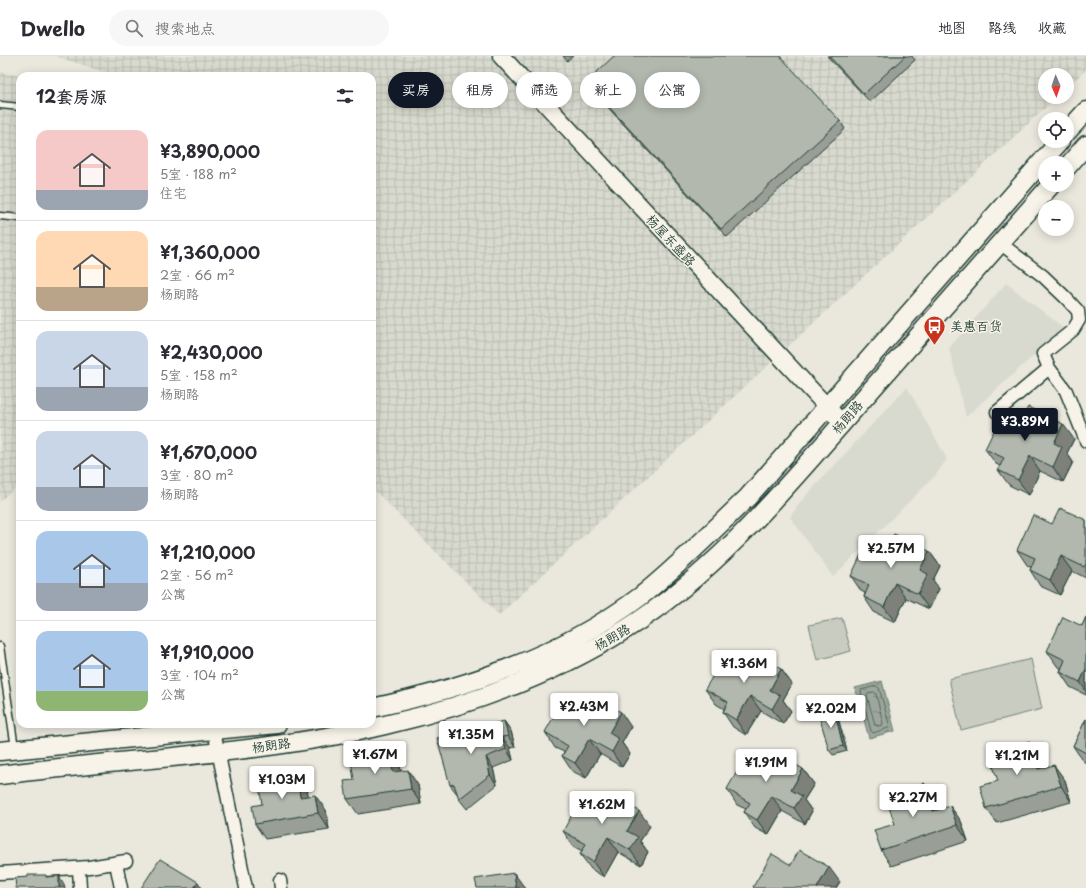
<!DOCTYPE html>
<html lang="zh">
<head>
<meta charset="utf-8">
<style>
  :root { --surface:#fff; --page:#f7f7f7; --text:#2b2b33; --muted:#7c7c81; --line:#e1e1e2; --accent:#111827 }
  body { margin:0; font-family:"Playpen Sans","LXGW WenKai TC",sans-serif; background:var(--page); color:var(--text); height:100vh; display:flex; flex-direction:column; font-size:15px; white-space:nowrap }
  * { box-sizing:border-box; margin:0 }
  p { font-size:13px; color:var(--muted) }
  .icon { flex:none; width:22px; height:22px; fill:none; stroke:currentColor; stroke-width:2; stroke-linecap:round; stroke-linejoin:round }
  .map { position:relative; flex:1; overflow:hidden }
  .sheet { position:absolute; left:16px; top:16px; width:360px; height:656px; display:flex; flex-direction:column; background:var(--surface); border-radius:12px; box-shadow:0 2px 10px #0003 }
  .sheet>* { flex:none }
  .banner { position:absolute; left:388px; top:16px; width:380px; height:36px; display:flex; gap:8px }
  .needle { width:26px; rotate:178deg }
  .controls { position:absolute; left:1038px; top:12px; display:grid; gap:8px }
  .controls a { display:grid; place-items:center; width:36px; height:36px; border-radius:50%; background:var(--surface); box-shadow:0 2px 10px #0003; font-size:20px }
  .price { position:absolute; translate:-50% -34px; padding:0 9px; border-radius:4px; background:#fff; color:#222; font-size:13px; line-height:26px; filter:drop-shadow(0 1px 2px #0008) }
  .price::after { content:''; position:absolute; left:50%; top:24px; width:12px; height:9px; margin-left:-6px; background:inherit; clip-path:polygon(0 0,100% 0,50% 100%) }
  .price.selected { background:var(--accent); color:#fff }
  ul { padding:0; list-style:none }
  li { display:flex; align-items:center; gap:12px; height:100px; padding:0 20px }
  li+li { border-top:1px solid var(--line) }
  li span { display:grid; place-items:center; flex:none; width:112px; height:80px; border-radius:12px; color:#555 }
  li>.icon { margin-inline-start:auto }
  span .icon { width:48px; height:48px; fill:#fffc; stroke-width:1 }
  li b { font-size:17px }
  h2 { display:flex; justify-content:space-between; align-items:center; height:48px; padding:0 20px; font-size:17px }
  .tag { padding:0 14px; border-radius:18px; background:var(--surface); box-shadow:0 2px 10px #0003; font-size:14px; line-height:36px }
  .tag.selected { background:var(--accent); color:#fff }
  header { display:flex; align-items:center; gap:24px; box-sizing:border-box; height:56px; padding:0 20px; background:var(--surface); border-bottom:1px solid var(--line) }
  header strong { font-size:19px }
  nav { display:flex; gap:22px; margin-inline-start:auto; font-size:14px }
  .search { width:280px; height:36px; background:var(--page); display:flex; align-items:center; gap:10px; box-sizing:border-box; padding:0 14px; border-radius:22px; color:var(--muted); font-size:15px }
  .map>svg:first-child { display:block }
  .built { fill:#d9dacf }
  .industrial { fill:url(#industrial-grid) }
  .grass { fill:#c8ccc1; stroke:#74847a }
  .water { fill:url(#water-ripples); stroke:#6a7c72 }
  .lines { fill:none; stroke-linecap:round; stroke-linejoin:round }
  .shore { stroke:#51675e; stroke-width:1 }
  .lane-casing { stroke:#1f3d34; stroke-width:9 }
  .street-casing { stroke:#1f3d34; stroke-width:15 }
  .secondary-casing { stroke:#1f3d34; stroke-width:19 }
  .primary-casing { stroke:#1f3d34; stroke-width:21 }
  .lane { stroke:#f7f3e8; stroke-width:6 }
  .street { stroke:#f7f3e8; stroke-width:12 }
  .secondary { stroke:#f7f3e8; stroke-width:16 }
  .primary { stroke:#f7f3e8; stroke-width:18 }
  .wall { fill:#999e96; stroke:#1f3d34 }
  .shaded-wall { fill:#7d817a; stroke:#1f3d34 }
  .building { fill:#b2b8ae; stroke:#1f3d34 }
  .labels { text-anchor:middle; stroke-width:3; stroke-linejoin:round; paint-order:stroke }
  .street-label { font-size:13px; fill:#1f3d34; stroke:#f7f3e8 }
  .poi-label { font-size:13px; fill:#1f3d34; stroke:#f7f3e8; text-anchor:start }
</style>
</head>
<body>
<header>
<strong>Dwello</strong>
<div class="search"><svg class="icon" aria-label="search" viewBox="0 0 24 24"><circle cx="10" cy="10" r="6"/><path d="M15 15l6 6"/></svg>搜索地点</div>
<nav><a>地图</a><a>路线</a><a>收藏</a></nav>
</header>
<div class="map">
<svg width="1086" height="832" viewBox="0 0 1086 832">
  <defs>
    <pattern id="industrial-grid" width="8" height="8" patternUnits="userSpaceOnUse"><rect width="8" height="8" fill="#d9dacf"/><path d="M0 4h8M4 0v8" fill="none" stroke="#babcb2"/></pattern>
    <pattern id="water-ripples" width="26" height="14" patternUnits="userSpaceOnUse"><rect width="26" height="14" fill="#9ca69c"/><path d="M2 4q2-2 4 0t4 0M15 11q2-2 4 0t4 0" fill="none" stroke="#7f8880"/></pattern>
  </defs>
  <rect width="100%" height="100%" fill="#eae8dd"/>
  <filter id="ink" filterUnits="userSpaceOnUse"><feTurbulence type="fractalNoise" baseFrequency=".025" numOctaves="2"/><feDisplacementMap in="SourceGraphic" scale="8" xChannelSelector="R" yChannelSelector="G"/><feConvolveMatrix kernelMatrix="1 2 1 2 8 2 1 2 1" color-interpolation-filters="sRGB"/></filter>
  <g filter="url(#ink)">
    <path class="built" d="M1006,227L1064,272L966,361L949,292Z
      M907,331L947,403L935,420L833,521L790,461L801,445Z"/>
    <path class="industrial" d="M55,0H1086V14L1067,31V19H1045V41H1057L499,559L372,432V20H116Z
      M0,16L23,20H20V428L0,445Z"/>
    <path class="grass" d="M842,562L851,595L817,604L809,569Z
      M1031,603L1042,653L961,674L949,623Z"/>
    <path class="water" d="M882,625L895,675L869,682L855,632Z"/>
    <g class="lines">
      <path class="shore" d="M877,630L879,632L890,671L888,672L873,677L871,675L861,636L862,634Z
        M874,636L876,638L883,667L882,669L877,670L875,669L867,640L868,638Z"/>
      <defs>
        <path id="lane" d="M0,49L20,51
          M0,160L20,162
          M0,590L15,692"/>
        <path id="street" d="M1049,312L1066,335L1086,385
          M997,356L1049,312L1043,298L1073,274L1079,264L1078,255L1065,241L1043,220L1000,187
          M214,675L246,832
          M116,807L121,832
          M79,812L80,832
          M0,817L89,811L126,805
          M280,824L281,832"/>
        <path id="secondary" d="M501,0L842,367"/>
        <path id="primary" d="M1067,76L1086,55
          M1067,111L1086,89
          M372,652C467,632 563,599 641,540C651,532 660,524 669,516C696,492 722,466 748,441L1060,85
          M0,695L277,668
          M0,719C128,702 259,699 385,669C467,650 554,619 626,573C714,518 782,436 850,358C917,282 984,205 1051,129"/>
      </defs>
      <use href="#lane" class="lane-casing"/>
      <use href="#street" class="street-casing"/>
      <use href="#secondary" class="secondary-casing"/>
      <use href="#primary" class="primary-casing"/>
      <use href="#lane" class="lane"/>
      <use href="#street" class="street"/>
      <use href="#secondary" class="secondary"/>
      <use href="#primary" class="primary"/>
    </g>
    <path class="wall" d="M563,0H573L567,5Z
      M827,0H912L915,4L870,46Z
      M586,26L840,65L845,73L727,181L592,34Z
      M1020,367L1074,383L1067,397L1073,406L1063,426L1040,415L1029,439L1009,429L998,414L1000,410L996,408L985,393Z
      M1086,464V522L1072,515L1060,539L1040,530L1030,514L1031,511L1027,509L1017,494L1052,468Z
      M886,494L929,495L940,510L933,524L939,533L929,553L906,542L895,566L874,556L864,541L865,537L861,535L851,520Z
      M1086,561V639L1070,631L1060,616L1061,612L1057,610L1047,595L1082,570Z
      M744,611L781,613L792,628L783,644L791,655L783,668L761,655L746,679L733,671L723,656L724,653L716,648L705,633Z
      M834,653L837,658L847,695L833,699L829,694Z
      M583,654L631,671L622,687L630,698L622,711L600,698L586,722L572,715L562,700L564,696L555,692L545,676Z
      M1086,663V707L1083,705L1073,690Z
      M504,665L511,675L515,691L510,692L513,704L493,712L497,729L467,753L459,743L458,739L450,729Z
      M1029,686L1040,701L1043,712L1065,724L1071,746L997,767L986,752L998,725Z
      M389,692L399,707L401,715L418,729L421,748L358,758L347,743L354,724Z
      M765,711L803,713L814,728L804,744L812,755L805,768L782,755L768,779L755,772L744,756L746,753L737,749L727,733Z
      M924,727L934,742L938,753L950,750L961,765L968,785L891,810L881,794L895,768Z
      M307,732L308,740L326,754L329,773L265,783L255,768L262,748Z
      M601,752L650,770L640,785L648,796L641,809L618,796L604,821L591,813L580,798L582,795L573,790L563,775Z"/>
    <path class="shaded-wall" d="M1063,368L1074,383L1067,397L1073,406L1063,426L1053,411L1054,387Z
      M1030,400L1040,415L1029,439L1018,424Z
      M929,495L940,510L933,524L939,533L929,553L918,538L920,514Z
      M1061,500L1072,515L1060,539L1050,524Z
      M895,527L906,542L895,566L884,551Z
      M781,613L792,628L783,644L791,655L783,668L772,653L770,634Z
      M1086,613V635L1080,626Z
      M750,640L761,655L746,679L736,664Z
      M834,653L837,658L847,695L843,690Z
      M621,656L631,671L622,687L630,698L622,711L612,696L609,677Z
      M504,665L511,675L515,691L508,680Z
      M502,681L510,692L513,704L506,693Z
      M589,683L600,698L586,722L575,707Z
      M1029,686L1040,701L1048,729L1038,713Z
      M389,692L399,707L404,732L393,716Z
      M486,701L493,712L497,729L490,719Z
      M1054,709L1065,724L1071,746L1061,730Z
      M803,713L814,728L804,744L812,755L805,768L794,752L791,734Z
      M408,714L418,729L421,748L411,733Z
      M297,717L307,732L311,756L300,741Z
      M924,727L934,742L944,770L933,755Z
      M315,739L326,754L329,773L318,757Z
      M772,740L782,755L768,779L757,764Z
      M950,750L961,765L968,785L957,769Z
      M639,755L650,770L640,785L648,796L641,809L630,794L627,775Z
      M608,781L618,796L604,821L593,806Z
      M829,811L840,826L836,832H817Z
      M514,817L525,832H516Z
      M59,820L64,828L65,832H59Z
      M198,826L202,832H194Z"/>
    <path class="building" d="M614,0H780L840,65L721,173L586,26Z
      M829,0H905L864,38Z
      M1028,351L1063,368L1054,387L1062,391L1053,411L1030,400L1018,424L998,414L1004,402L985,393L1002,358L1020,367Z
      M1060,452L1086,464V508L1084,511L1061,500L1050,524L1030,514L1035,502L1017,494L1033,459L1052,468Z
      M894,478L929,495L920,514L928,518L918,538L895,527L884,551L864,541L869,529L851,520L867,486L886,494Z
      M1063,561L1082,570L1086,561V613L1080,626L1060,616L1065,604L1047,595Z
      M752,596L781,613L770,634L780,639L772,653L750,640L736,664L723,656L728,646L705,633L725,600L744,611Z
      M591,640L621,656L609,677L619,683L612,696L589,683L575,707L562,700L568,690L545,676L564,643L583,654Z
      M834,653L843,690L829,694L818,656Z
      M1086,663V697L1073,690Z
      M504,665L508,680L502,681L506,693L486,701L490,719L459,743L454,728L450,729L437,682Z
      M1029,686L1038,713L1054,709L1061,730L986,752L980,730L998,725L989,698Z
      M389,692L393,716L408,714L411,733L347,743L344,725L354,724L350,698Z
      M774,696L803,713L791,734L802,740L794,752L772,740L757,764L744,756L750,747L727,733L746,700L765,711Z
      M297,717L300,741L315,739L318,757L255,768L252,750L262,748L258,723Z
      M924,727L933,755L950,750L957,769L881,794L874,774L895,768L885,740Z
      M610,738L639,755L627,775L638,781L630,794L608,781L593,806L580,798L586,788L563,775L582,741L601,752Z
      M799,794L829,811L817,832H818H754L753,831L772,798L791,809Z
      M160,803L198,826L194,832H141Z
      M514,817L516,832H477L475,823Z
      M28,819H46V821L59,820V832H16L15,822L28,821Z"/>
  </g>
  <defs>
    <symbol id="bus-pin" viewBox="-11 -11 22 30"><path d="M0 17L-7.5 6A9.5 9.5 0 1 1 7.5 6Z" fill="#c8321e" stroke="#f7f3e8"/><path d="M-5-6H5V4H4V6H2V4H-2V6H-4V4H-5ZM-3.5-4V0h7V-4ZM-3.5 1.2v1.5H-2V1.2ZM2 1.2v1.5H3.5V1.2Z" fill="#fff"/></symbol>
  </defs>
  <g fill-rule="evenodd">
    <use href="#bus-pin" x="922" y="258" width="25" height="34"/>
  </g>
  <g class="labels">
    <g class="street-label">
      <text transform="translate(671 184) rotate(47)" y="5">杨屋东盛路</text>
      <text transform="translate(847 361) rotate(-49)" y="5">杨朗路</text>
      <text transform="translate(612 581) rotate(-31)" y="5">杨朗路</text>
      <text transform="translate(271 689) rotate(-8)" y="5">杨朗路</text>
    </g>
    <g class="poi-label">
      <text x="950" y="275">美惠百货</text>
    </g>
  </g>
</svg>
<div class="controls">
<a><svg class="needle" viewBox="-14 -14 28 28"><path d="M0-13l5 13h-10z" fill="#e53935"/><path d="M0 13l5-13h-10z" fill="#7c7c81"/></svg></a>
<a><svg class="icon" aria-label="locate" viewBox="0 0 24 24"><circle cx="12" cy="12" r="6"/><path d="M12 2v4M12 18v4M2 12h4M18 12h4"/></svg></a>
<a>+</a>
<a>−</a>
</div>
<b class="price selected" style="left:1025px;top:386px">¥3.89M</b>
<b class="price" style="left:891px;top:513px">¥2.57M</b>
<b class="price" style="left:744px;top:628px">¥1.36M</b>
<b class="price" style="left:584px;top:671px">¥2.43M</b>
<b class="price" style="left:831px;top:673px">¥2.02M</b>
<b class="price" style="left:471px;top:699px">¥1.35M</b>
<b class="price" style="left:375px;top:719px">¥1.67M</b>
<b class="price" style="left:1017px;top:720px">¥1.21M</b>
<b class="price" style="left:766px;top:727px">¥1.91M</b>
<b class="price" style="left:282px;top:744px">¥1.03M</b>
<b class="price" style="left:913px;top:762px">¥2.27M</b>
<b class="price" style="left:602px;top:769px">¥1.62M</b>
<div class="banner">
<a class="tag selected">买房</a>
<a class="tag">租房</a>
<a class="tag">筛选</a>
<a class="tag">新上</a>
<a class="tag">公寓</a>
</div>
<section class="sheet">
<h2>12套房源<svg class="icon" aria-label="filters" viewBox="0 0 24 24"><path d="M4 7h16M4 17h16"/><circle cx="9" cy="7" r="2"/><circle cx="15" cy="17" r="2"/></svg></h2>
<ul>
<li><span style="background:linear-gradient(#f6c9c9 75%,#9aa5b1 0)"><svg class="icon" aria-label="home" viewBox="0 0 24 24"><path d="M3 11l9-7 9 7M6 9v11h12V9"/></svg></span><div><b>¥3,890,000</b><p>5室 · 188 m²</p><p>住宅</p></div></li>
<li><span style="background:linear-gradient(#ffd9b3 70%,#b9a48a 0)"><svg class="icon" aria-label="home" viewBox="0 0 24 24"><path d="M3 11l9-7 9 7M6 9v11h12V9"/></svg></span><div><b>¥1,360,000</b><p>2室 · 66 m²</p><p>杨朗路</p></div></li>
<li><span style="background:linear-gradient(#c9d6e8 70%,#9aa5b1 0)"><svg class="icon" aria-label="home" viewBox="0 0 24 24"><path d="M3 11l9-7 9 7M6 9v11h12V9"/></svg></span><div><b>¥2,430,000</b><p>5室 · 158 m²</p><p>杨朗路</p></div></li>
<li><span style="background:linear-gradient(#c9d6e8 70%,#9aa5b1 0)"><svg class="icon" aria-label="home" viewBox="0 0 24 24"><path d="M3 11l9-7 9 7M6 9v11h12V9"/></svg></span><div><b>¥1,670,000</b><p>3室 · 80 m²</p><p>杨朗路</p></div></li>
<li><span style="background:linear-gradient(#a9c7e8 65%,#9aa5b1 0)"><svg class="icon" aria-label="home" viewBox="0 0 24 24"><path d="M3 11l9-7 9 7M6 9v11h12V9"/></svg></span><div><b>¥1,210,000</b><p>2室 · 56 m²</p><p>公寓</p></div></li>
<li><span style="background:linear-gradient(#a9c7e8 75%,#8fb573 0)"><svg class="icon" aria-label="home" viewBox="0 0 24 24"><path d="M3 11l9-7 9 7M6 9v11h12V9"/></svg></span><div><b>¥1,910,000</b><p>3室 · 104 m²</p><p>公寓</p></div></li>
</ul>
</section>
</div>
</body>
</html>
